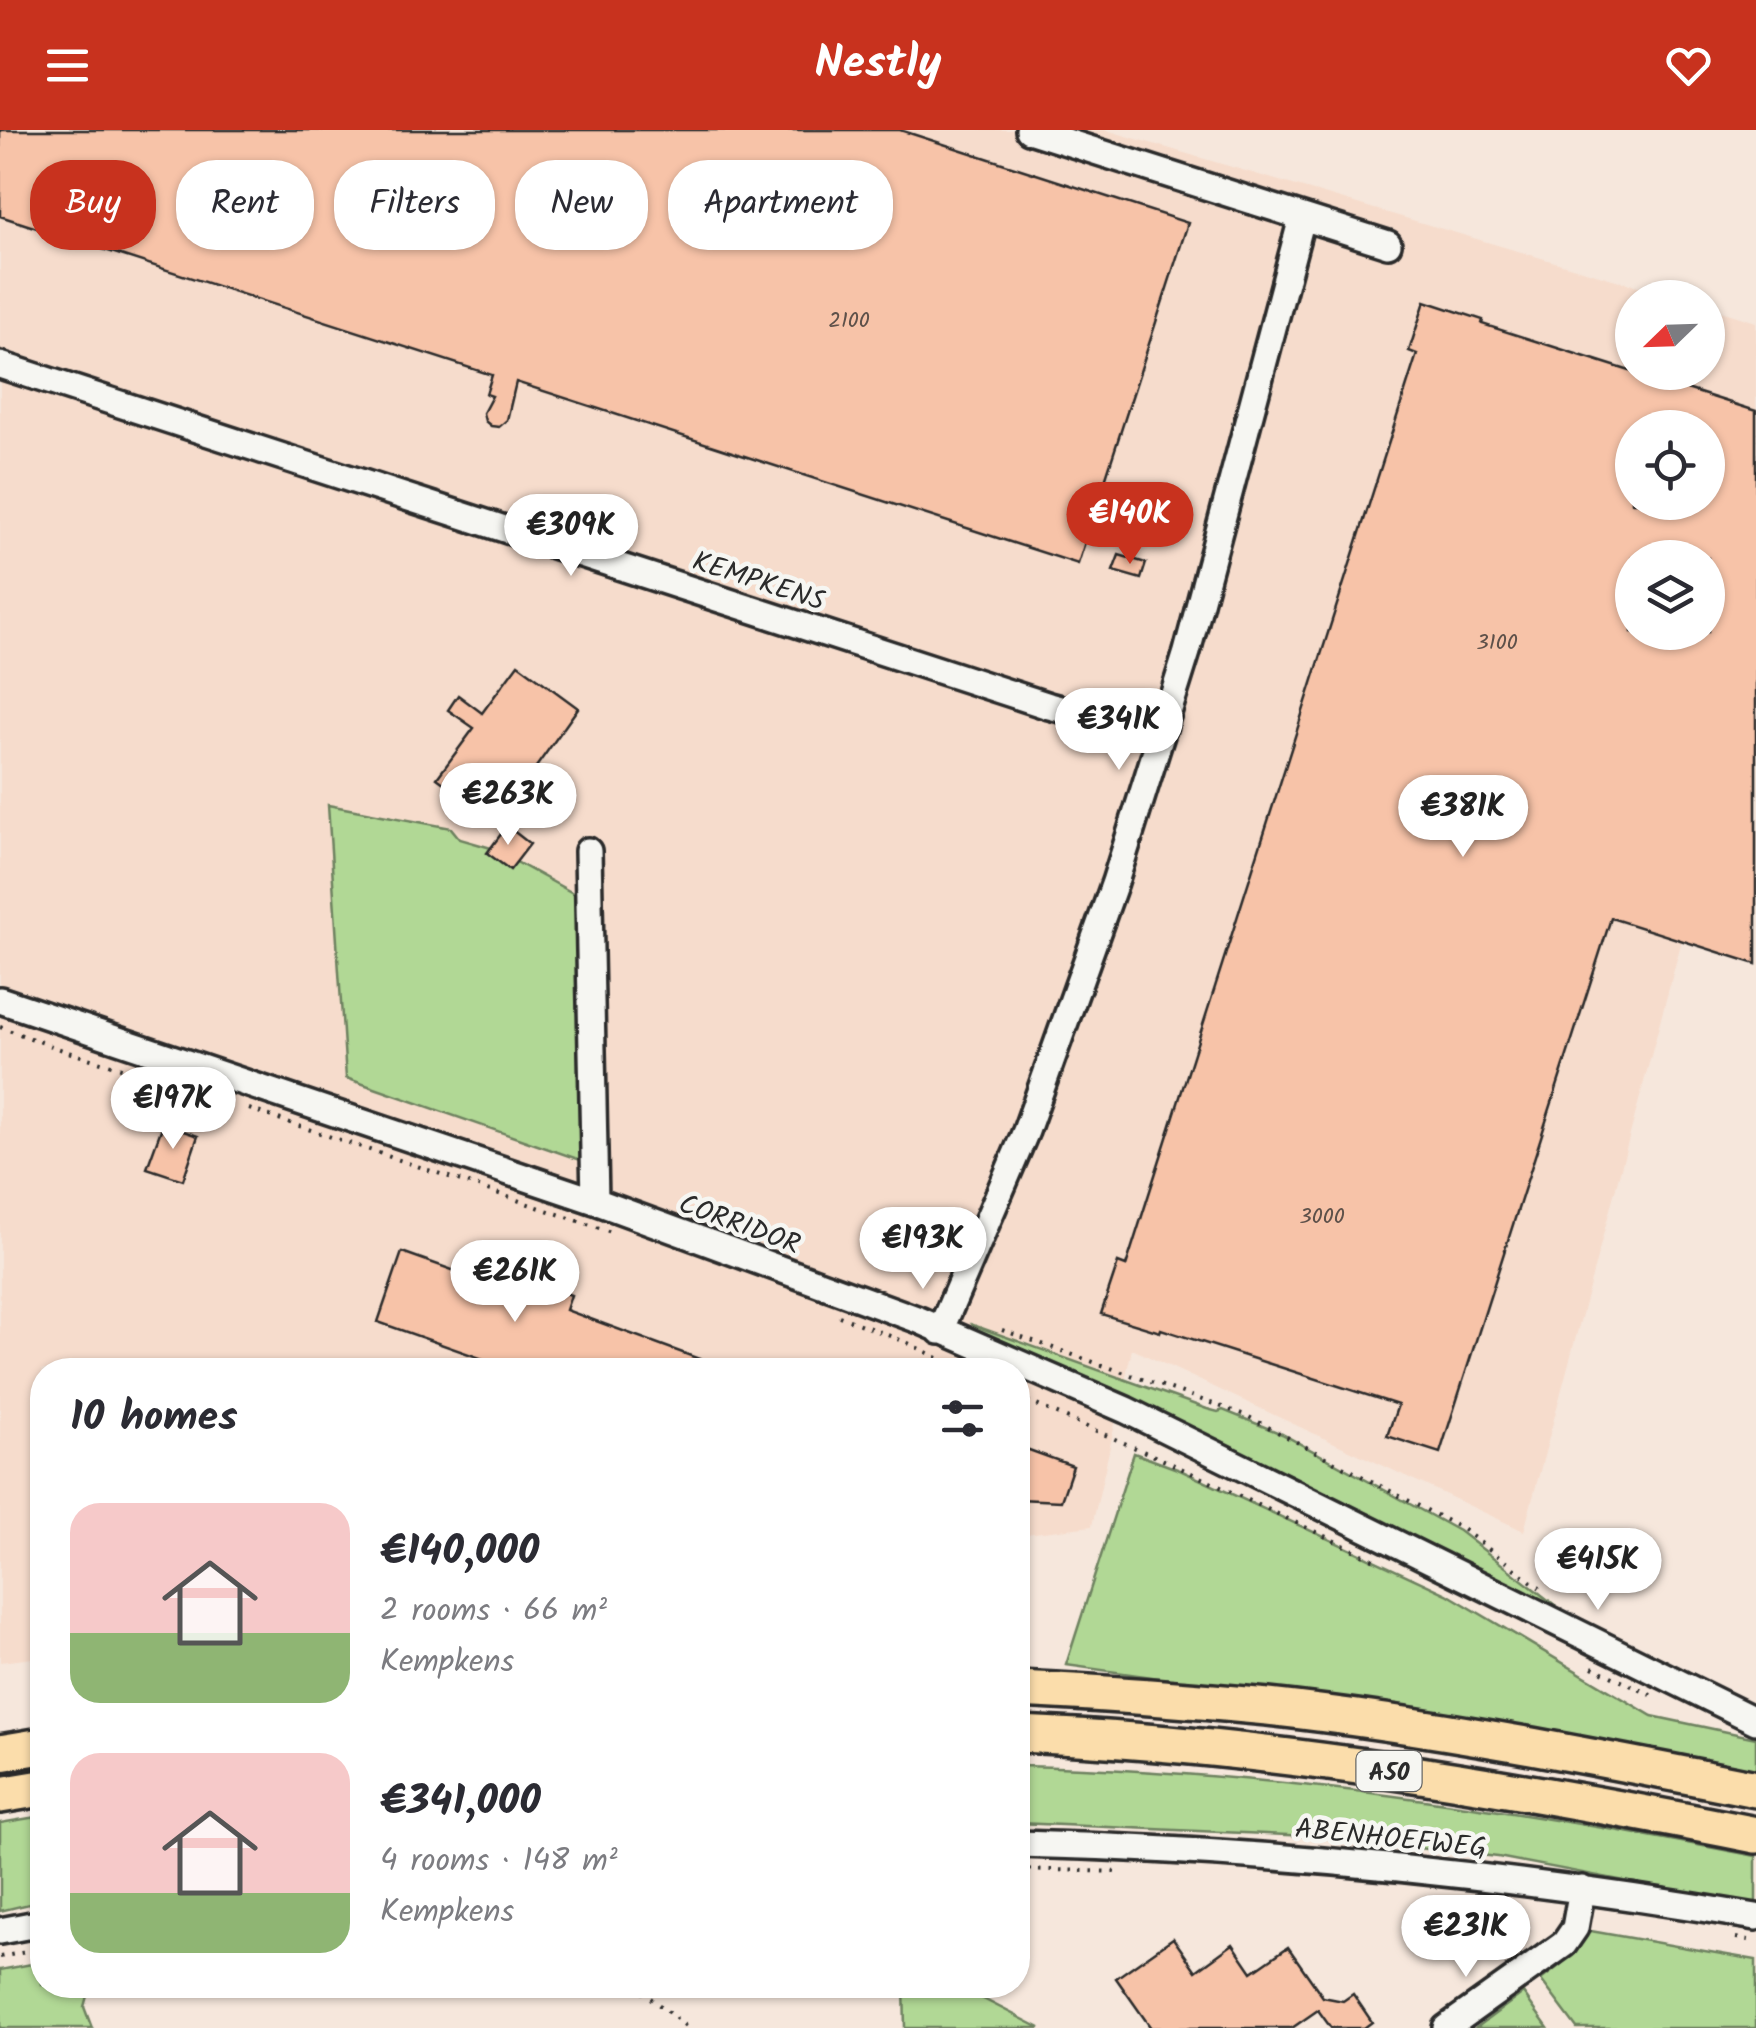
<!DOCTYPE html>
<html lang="en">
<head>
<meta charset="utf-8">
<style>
  :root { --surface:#fff; --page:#f2f2f3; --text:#2b2b33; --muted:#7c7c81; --accent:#c8321e }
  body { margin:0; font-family:Kalam,sans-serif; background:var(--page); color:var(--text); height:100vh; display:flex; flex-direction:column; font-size:38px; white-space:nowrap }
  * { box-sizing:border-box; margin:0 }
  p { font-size:32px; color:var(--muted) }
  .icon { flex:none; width:55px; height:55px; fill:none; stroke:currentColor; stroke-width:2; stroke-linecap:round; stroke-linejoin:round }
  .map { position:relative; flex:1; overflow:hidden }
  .panel { position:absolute; left:30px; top:1228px; width:1000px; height:640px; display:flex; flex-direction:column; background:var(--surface); border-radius:40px; box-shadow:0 2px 8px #0004 }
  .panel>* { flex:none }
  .guide { position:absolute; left:30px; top:30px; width:1000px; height:90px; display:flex; gap:20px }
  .needle { width:65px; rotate:247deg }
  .tools { position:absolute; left:1615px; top:150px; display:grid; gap:20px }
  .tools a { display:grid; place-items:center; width:110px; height:110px; border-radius:50%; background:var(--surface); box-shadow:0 2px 8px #0004; font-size:50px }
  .price { position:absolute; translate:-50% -85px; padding:0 22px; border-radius:35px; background:#fff; color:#222; font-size:32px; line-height:65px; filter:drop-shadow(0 2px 5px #0008) }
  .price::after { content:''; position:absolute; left:50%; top:60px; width:30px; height:22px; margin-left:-15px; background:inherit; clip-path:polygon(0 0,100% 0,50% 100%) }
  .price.current { background:var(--accent); color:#fff }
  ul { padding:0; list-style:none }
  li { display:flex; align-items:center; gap:30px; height:250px; padding:0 40px }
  li span { display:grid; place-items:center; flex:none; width:280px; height:200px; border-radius:30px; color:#555 }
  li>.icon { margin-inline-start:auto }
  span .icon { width:120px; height:120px; fill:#fffc; stroke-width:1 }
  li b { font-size:42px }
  h2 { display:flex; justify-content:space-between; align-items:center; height:120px; padding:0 40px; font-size:42px }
  .tag { padding:0 35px; border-radius:40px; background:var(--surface); box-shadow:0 2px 8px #0004; font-size:35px; line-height:90px }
  .tag.current { background:var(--accent); color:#fff }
  header { display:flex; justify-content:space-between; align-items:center; height:130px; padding:0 40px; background:var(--accent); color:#fff; font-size:45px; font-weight:700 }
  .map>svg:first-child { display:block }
  .built { fill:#f6dccc; fill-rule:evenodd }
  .green { fill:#b1d895; stroke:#6e8260; stroke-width:2.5 }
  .building { fill:#f7c3a8; stroke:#2b2b2b; stroke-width:2.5; fill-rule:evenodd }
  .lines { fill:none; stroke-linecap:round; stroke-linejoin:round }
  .minor-casing { stroke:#2b2b2b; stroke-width:32 }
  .highway-casing { stroke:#2b2b2b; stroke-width:42 }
  .path { stroke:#2b2b2b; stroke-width:4; stroke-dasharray:2.5 8; stroke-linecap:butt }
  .minor { stroke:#f6f6f2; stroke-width:25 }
  .highway { stroke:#fbddab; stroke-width:35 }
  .labels { text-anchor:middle; stroke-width:9; stroke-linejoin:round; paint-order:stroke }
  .number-label { font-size:22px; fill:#5e514a }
  .shield { fill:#f6f6f2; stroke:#686867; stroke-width:2.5 }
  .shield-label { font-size:25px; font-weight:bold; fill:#2b2b2b }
  .street-label { font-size:28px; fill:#2b2b2b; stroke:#f6f6f2 }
</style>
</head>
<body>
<header><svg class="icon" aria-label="menu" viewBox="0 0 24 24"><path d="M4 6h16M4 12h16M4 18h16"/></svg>Nestly<svg class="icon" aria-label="heart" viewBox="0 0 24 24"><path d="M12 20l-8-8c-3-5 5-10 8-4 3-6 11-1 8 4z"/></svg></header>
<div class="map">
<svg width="1756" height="1898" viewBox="0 0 1756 1898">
  <rect width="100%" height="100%" fill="#f6e7dc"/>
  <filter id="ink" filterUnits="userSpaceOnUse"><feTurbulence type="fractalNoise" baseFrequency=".01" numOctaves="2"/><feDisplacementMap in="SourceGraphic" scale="20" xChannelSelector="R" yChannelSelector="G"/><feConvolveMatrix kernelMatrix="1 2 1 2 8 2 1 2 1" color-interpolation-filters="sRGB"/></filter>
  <g filter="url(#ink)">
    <path class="built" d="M0,0H1106L1674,167L1632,168V242H1708V177L1756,192V533L1524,1401L1132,1219L1092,1396L1018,1405V1240H42V1527L0,1532ZM1632,298H1708V372H1632ZM1632,428H1708V502H1632Z"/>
    <path class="green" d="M328,675L451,698L460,709L491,718L580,767L589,1033L346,948Z
      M973,1195L1207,1279L1218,1282L1223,1280L1282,1304L1459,1401L1560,1479L1211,1310L982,1207Z
      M1134,1323L1180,1340L1447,1464L1652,1586L1756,1608V1643L1610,1611L1066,1535Z
      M1018,1636C1265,1641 1513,1679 1756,1726V1776L1498,1727L1310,1706L1018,1693Z
      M42,1686V1771L0,1781V1693Z
      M1585,1800L1756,1830V1898H1577L1541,1850C1560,1835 1578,1824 1585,1800Z
      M42,1832V1855H90L84,1877L92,1898H0V1840Z
      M904,1855H956L1040,1898H905Z
      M1523,1863L1548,1898H1476Z"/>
    <path class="building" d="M0,0H900L1188,93L1078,434L516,252L507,290L499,297L491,296L485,291L483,283L492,266L486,264L492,245L0,86Z
      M1425,171L1483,190L1482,194L1756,281V834L1611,788L1440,1323L1387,1306L1398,1275L1161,1199L1160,1202L1101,1184L1118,1133L1126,1136L1417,224L1409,221ZM1632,298H1708V372H1632ZM1632,428H1708V502H1632Z
      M1119,425L1146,433L1141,449L1113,441Z
      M518,534L578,578L497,692L437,648L474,598L448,580L458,565L482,583Z
      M507,696L530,714L510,740L487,723Z
      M163,994L198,1006L183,1050L147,1038Z
      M402,1122L528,1167L533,1152L557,1160L571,1165L566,1180L729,1240H502L503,1236L378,1192Z
      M1018,1316L1073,1336L1061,1371L1018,1369Z
      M1173,1808L1196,1841L1233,1814L1252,1842L1288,1817L1323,1867L1343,1871L1353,1864L1372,1892L1364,1898H1331L1318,1880L1292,1898H1151L1116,1848Z"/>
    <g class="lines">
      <defs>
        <path id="minor" d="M1029,0L1388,114
          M0,235L1049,576L1160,605
          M588,721L595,1071
          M0,870L595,1071L919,1190L1126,1280L1756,1591
          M940,1201L1026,1001L1115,752L1187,522L1302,88
          M1018,1714C1266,1720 1511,1745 1756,1787
          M0,1801L42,1793
          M1446,1898L1564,1814L1575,1798L1582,1759"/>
        <path id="highway" d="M1018,1559C1101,1563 1185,1569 1268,1577C1432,1595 1594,1627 1756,1659
          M1018,1604C1266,1614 1512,1657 1756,1705
          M0,1623L42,1616
          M0,1665L42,1658"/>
      </defs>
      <use href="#minor" class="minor-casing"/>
      <use href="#highway" class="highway-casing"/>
      <path class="path" d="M0,897L68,922L164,951
        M249,979L614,1103
        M839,1186L908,1213L962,1240
        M1002,1200L1245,1285L1461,1398L1540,1458
        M1018,1267L1168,1332L1377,1431
        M1592,1537L1651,1565
        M1018,1739L1121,1742
        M1736,1808L1756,1811
        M0,1827L42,1819
        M634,1855L688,1898"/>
      <use href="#minor" class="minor"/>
      <use href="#highway" class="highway"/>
    </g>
  </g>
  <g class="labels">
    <g class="number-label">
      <text x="849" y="197">2100</text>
      <text x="1497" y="519">3100</text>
      <text x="1322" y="1093">3000</text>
    </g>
    <rect class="shield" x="1356.5" y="1621" width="65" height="40" rx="8"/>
    <g class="shield-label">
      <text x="1389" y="1650">A50</text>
    </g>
    <g class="street-label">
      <text transform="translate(759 450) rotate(18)" y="10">KEMPKENS</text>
      <text transform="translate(740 1093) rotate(20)" y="10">CORRIDOR</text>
      <text transform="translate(1391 1707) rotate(6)" y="10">ABENHOEFWEG</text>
    </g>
  </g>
</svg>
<div class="tools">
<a><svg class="needle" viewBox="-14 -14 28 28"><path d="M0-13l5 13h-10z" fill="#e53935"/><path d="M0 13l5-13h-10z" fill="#7c7c81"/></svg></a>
<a><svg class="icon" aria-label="locate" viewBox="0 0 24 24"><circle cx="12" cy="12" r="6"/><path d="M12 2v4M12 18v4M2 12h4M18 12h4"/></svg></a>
<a><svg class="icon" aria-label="layers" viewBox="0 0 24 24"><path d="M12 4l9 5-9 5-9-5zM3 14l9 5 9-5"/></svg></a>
</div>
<b class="price current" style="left:1130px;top:437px">€140K</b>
<b class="price" style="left:571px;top:449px">€309K</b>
<b class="price" style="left:1119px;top:643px">€341K</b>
<b class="price" style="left:508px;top:718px">€263K</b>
<b class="price" style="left:1463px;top:730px">€381K</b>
<b class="price" style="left:173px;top:1022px">€197K</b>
<b class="price" style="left:923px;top:1162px">€193K</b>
<b class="price" style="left:515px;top:1195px">€261K</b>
<b class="price" style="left:1598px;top:1483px">€415K</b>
<b class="price" style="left:1466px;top:1850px">€231K</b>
<div class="guide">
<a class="tag current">Buy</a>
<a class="tag">Rent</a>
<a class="tag">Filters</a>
<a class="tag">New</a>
<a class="tag">Apartment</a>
</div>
<section class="panel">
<h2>10 homes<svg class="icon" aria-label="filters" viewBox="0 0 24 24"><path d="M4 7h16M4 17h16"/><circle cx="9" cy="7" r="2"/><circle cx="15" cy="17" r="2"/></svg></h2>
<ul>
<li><span style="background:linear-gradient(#f6c9c9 65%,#8fb573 0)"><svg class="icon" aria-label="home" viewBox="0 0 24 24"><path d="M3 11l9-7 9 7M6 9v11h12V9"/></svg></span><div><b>€140,000</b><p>2 rooms · 66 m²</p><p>Kempkens</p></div></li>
<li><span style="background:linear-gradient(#f6c9c9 70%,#8fb573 0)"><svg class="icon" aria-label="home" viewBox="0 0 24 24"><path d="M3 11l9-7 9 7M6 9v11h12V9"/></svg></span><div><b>€341,000</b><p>4 rooms · 148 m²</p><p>Kempkens</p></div></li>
</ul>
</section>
</div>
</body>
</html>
